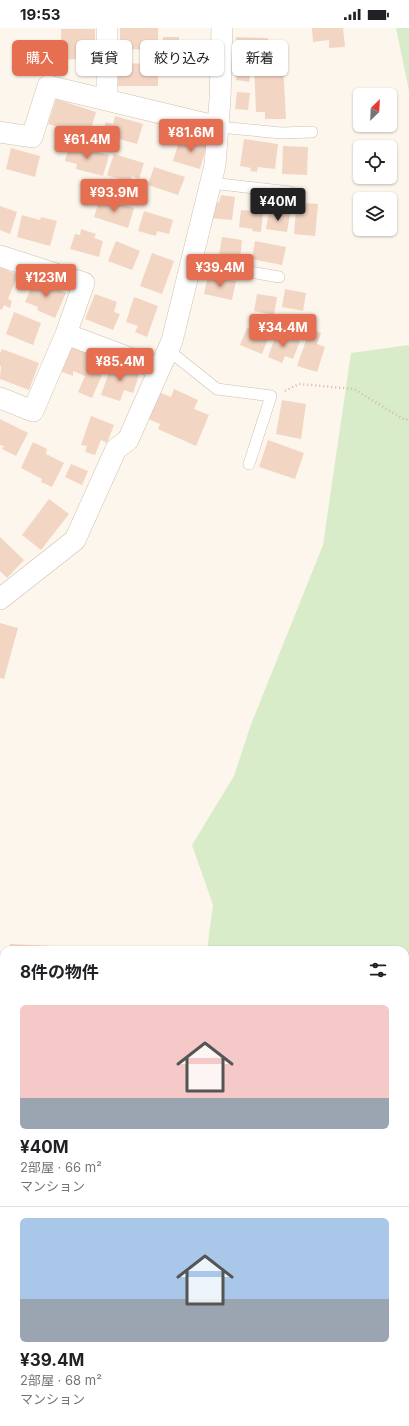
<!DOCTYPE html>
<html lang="ja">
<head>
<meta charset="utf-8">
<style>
  :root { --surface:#fff; --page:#f6f6f6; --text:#202124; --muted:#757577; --line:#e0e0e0; --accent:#e76f51 }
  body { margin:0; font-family:Inter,"Noto Sans JP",sans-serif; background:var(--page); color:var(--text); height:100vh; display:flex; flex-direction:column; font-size:15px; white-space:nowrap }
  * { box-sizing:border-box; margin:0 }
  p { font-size:13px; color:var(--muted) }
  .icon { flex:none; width:22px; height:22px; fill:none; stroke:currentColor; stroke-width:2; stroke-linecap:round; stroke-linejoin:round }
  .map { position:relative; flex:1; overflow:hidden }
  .panel { position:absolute; left:0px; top:918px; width:409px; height:480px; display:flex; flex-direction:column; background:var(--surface); border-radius:12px 12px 0 0; box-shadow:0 1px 3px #0004 }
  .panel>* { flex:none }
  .banner { position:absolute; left:12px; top:12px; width:385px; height:36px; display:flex; gap:8px }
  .needle { width:26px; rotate:24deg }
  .fabs { position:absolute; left:353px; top:60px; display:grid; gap:8px }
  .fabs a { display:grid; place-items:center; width:44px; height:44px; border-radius:6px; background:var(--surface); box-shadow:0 1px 3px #0004; font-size:20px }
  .price { position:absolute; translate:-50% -34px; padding:0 9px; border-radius:4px; background:var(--accent); color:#fff; font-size:13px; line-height:26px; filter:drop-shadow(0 1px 2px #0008) }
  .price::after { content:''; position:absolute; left:50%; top:24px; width:12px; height:9px; margin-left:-6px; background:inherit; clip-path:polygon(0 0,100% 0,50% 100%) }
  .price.on { background:#222; color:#fff }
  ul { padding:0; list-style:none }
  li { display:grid; align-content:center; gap:8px; height:212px; padding:0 20px }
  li+li { border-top:1px solid var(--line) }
  li span { display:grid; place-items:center; height:124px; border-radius:6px; color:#555 }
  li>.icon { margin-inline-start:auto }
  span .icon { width:72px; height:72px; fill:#fffc; stroke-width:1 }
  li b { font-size:17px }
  h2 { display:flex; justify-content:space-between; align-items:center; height:48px; padding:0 20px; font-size:17px }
  .tag { padding:0 14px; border-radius:6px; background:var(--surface); box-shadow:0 1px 3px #0004; font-size:14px; line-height:36px }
  .tag.on { background:var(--accent); color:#fff }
  .status { display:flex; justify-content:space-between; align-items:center; height:28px; padding:0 20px; background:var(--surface); direction:ltr }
  .status svg { height:11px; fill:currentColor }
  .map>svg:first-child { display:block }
  .green { fill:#d8ecc9 }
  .building { fill:#f3d5c3 }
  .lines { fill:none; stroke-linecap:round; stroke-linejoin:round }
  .lane-casing { stroke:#d1beb0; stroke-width:12 }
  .street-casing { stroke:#d1beb0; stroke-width:22 }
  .secondary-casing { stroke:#d6c0b0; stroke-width:23 }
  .path { stroke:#d9b8a5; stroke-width:2.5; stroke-dasharray:1 3; stroke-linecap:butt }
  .lane { stroke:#fff; stroke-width:11 }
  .street { stroke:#fff; stroke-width:21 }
  .secondary { stroke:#fff; stroke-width:22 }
</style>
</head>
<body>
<div class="status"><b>19:53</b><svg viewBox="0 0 49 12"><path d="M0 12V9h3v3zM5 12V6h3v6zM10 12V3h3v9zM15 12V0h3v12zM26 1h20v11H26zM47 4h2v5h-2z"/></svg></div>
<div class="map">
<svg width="409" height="1398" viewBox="0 0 409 1398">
  <rect width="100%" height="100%" fill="#fdf6ec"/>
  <path class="green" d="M396,0H409V63Z
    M409,317V1398H271V1394H405V922H207L213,877L192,817L234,748L250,699L323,517L351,325Z
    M0,1178H4V1302L0,1303Z"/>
  <path class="building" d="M120,0H158V22L120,21Z
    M312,0H343L345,19L329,20V12L313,14Z
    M61,1H95V23L79,24V31L62,32Z
    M163,9H179V14L200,15V21H208L207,34H199V38L177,37V43H162Z
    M236,9L268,10L267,28L249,27V35H235Z
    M117,35L158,36V58H116Z
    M283,35L286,91H265V84H256L254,36Z
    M237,39L251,41L249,54L236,52Z
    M237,64L250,65L248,82L235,81Z
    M56,71L96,84L89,108L48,96Z
    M115,88L143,96L137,116L102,106L106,94L113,96Z
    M180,110L195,115L197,110L208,113L200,141L173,133Z
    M244,111L278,116L275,141L258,139L257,144L250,143L251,140L240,138Z
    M70,116L109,127L103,148L76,141L77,136L65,133Z
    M283,118L308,119L307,147L282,146Z
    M11,120L40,128L35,149L6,141Z
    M114,126L144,135L139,151L132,148L130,155L107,147Z
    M154,139L185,149L178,167L148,157Z
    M221,167L235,169L232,192L210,190L212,173L219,175Z
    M100,170L134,180L128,200L94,189Z
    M306,175L318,176L315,208L294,206L296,182L305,183Z
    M0,178L17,184L10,206L0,202Z
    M241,182L263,184L261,204L252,203L253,201L239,199Z
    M144,183L173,192L169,206L157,203L156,208L138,203Z
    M269,183L290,186L287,204L266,201Z
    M22,187L40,192L41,189L57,193L50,218L17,209Z
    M81,201L96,206L94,210L103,213L99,229L70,221L75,206L80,207Z
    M222,209L242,212L240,231L219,227Z
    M116,213L140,223L132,242L108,233Z
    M255,213L286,219L282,237L252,231Z
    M152,225L174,233L162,266L140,258Z
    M0,239L18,247L8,271L12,273L10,280L4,277L2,282L0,281Z
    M208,248L236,253L232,272L204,266Z
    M35,251L66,265L55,290L37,282L38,279L25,274Z
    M285,261L306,265L303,283L282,279Z
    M95,266L117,274L114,284L120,286L113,302L85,291Z
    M257,266L277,269L274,287L254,283Z
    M134,269L158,278L147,309L135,304L138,298L126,294Z
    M14,284L41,295L33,317L6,306Z
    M247,300L269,308L262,326L240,317Z
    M310,301L321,305L317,316L325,319L317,344L297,338Z
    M277,304L300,313L293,331L285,328L282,335L268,329Z
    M72,317L103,331L97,345L102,347L92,370L78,364L85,348L73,343V348L60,343Z
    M2,321L39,335L29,362L0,351L1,338H0V325Z
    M112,335L140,344L133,365L124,362L120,373L101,367Z
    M174,361L198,372L194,381L209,387L196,418L158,401L160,396L146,390L158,364L171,369Z
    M282,372L306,376L301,411L276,406Z
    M91,388L114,397L107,415L101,412L95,427L85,424L87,418L81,417Z
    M0,391L28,405L16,428L2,421L4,418L0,417Z
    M268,412L304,425L295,451L259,439Z
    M33,414L47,421L46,426L64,435L52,459L41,454L42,451L21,440Z
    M71,436L88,443L82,457L65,449Z
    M49,471L69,486L41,522L22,507Z
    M0,509L24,532L7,550L0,543Z
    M0,595L18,600L4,651L0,650Z
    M10,916L55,918V922H10Z
    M0,1045H4V1071L0,1070Z
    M4,1313V1340L0,1335V1316Z
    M39,1394H80L82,1397L41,1398Z"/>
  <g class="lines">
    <defs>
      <path id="lane" d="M219,99L281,105L312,104
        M211,155L290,164
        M192,234L279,249
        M168,322L217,361L271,368L249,436"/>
      <path id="street" d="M107,0V71
        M0,104L32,109L48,58L219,99
        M0,228L84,255L66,306L33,383L0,370
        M66,306L159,341
        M0,571L75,512L116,421L128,412L172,313L215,137L220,71L222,0
        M0,1036H4"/>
      <path id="secondary" d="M0,1396L2,1398"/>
    </defs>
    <use href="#lane" class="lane-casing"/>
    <use href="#street" class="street-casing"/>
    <use href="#secondary" class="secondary-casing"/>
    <path class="path" d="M285,363L299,356L354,361L405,392L409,391"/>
    <use href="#lane" class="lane"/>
    <use href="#street" class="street"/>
    <use href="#secondary" class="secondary"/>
  </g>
</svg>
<div class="fabs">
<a><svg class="needle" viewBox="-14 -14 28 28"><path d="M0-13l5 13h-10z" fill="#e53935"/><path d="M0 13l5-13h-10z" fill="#757577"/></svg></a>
<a><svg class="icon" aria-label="locate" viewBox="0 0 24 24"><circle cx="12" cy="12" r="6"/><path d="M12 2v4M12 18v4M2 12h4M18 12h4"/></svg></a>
<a><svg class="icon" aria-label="layers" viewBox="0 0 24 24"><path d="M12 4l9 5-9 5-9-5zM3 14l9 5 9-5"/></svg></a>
</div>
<b class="price" style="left:191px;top:125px">¥81.6M</b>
<b class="price" style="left:87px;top:132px">¥61.4M</b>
<b class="price" style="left:114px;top:185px">¥93.9M</b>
<b class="price on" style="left:278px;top:194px">¥40M</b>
<b class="price" style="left:220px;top:260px">¥39.4M</b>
<b class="price" style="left:46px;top:270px">¥123M</b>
<b class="price" style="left:283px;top:320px">¥34.4M</b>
<b class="price" style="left:120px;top:354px">¥85.4M</b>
<div class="banner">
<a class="tag on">購入</a>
<a class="tag">賃貸</a>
<a class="tag">絞り込み</a>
<a class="tag">新着</a>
</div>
<section class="panel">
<h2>8件の物件<svg class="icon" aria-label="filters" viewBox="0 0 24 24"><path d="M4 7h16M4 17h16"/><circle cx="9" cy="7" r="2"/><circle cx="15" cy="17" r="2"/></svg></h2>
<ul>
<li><span style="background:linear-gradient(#f6c9c9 75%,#9aa5b1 0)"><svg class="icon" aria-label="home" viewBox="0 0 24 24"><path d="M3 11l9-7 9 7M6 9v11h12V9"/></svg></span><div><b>¥40M</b><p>2部屋 · 66 m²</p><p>マンション</p></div></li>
<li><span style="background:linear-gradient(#a9c7e8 65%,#9aa5b1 0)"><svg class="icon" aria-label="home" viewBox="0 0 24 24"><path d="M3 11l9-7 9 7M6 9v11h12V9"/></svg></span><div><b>¥39.4M</b><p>2部屋 · 68 m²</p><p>マンション</p></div></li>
</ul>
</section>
</div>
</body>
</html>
